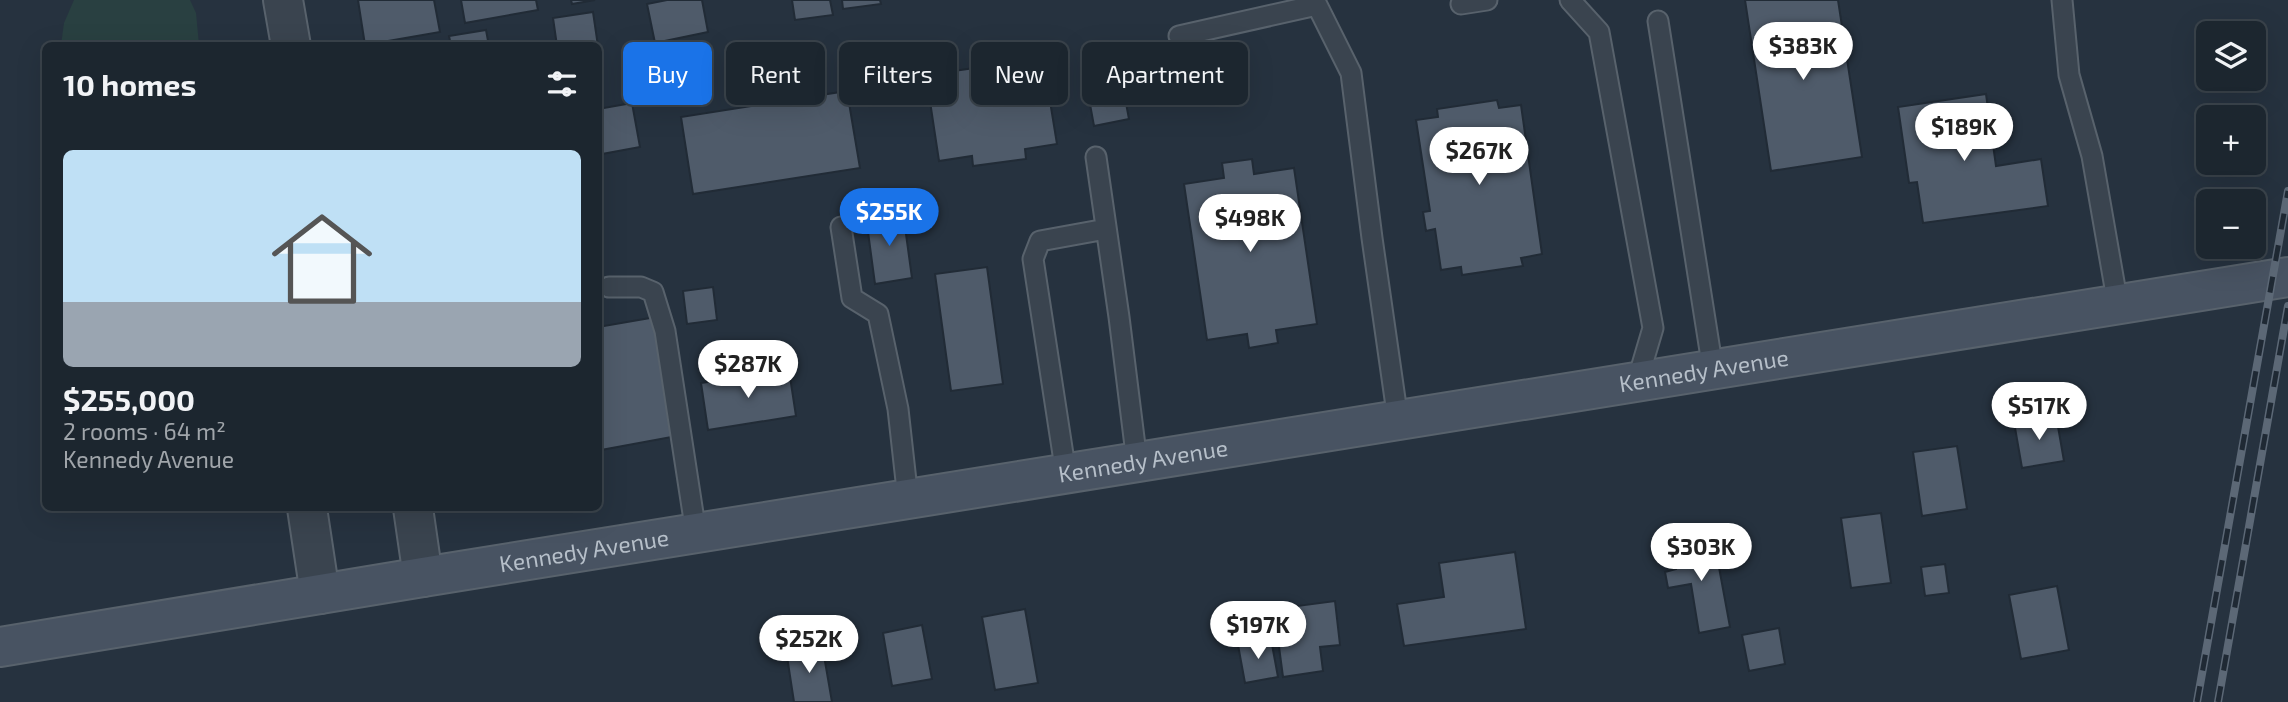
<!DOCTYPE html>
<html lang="en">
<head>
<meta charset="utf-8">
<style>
  :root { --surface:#1c262f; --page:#29323b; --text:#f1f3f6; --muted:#a0a5aa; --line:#3a434b; --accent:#1a73e8 }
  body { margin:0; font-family:"Exo 2",sans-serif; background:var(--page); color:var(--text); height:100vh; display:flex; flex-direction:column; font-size:26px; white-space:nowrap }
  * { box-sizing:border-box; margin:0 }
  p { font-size:23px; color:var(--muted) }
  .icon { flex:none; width:38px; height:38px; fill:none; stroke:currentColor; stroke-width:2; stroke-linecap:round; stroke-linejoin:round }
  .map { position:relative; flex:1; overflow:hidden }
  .drawer { position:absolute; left:42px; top:42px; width:560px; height:469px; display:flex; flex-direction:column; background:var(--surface); border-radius:10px; box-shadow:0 7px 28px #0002,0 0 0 2px var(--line) }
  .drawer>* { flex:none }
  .guide { position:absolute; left:623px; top:42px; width:665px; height:63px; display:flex; gap:14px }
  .fabs { position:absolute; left:2196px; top:21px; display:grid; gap:14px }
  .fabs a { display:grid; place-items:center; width:70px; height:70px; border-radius:10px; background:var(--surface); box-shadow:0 7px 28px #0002,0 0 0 2px var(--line); font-size:35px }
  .price { position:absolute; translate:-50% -60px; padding:0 16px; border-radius:24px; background:#fff; color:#222; font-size:23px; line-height:46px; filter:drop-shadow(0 2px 4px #0008) }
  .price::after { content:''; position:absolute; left:50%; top:42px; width:21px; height:16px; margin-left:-10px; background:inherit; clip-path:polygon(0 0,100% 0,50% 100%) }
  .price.selected { background:var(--accent); color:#fff }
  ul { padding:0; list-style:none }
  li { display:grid; align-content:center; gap:14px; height:371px; padding:0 21px }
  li+li { border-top:2px solid var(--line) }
  li span { display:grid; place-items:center; height:217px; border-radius:10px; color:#555 }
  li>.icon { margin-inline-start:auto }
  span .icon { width:126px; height:126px; fill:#fffc; stroke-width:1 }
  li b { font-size:30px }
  h2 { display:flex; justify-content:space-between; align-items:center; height:84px; padding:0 21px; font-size:30px }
  .chip { padding:0 24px; border-radius:10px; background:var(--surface); box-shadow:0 7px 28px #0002,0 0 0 2px var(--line); font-size:24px; line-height:63px }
  .chip.selected { background:var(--accent); color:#fff }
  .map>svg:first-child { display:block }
  .green { fill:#294041 }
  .building { fill:#4f5b6a; stroke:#212b36; stroke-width:2 }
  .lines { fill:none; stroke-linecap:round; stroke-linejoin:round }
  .lane-casing { stroke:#58626c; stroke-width:23 }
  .street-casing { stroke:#58626c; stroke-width:42 }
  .secondary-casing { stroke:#58626c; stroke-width:42 }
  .lane { stroke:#3a444f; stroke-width:19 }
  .street { stroke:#3a444f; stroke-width:38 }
  .secondary { stroke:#485362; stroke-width:38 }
  .rail-casing { stroke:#5c6876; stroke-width:8 }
  .rail { stroke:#1f2934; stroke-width:5; stroke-dasharray:16; stroke-linecap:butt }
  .labels { text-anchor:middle; stroke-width:6; stroke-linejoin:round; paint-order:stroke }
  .street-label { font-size:23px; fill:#b6bfc9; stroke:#1f2934 }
</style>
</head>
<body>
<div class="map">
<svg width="2288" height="702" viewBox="0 0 2288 702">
  <rect width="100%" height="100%" fill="#26323f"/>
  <path class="green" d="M74,0H190L196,13L199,45H61L64,23Z"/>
  <path class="building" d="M358,0H434L440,32L365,45Z
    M461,0H536L538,10L465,23Z
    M571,0H595L572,4Z
    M667,0H702L708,32L655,43L647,4Z
    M792,0H830L833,15L795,20Z
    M842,0H880L881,4L843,9Z
    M1745,0H1838L1862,157L1771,171Z
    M593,12L598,46H557L553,18Z
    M486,30L489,46H451L449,36Z
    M1043,58L1057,144L1025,149L1026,159L973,166L972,156L939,161L926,75Z
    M1122,82L1129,119L1094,126L1087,88Z
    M847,91L860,168L693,194L681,117Z
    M1986,94L1996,166L2041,159L2048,206L1923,223L1917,182L1909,183L1898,107Z
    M1497,100L1499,108L1521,105L1542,254L1521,258L1523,266L1462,275L1461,267L1441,270L1435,229L1426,231L1423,212L1430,211L1416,120L1438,117L1437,109Z
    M632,103L640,147L602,154L598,132V109Z
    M1252,159L1254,174L1294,168L1317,324L1276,330L1278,343L1249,348L1247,334L1207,340L1184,184L1224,178L1222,163Z
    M46,178V202L41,179Z
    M903,212L912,278L875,284L866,217Z
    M987,267L1003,384L951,391L935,274Z
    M713,287L717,320L687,324L683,291Z
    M656,317L677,436L601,450L598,434V327Z
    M789,370L796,416L708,430L701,383Z
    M2056,415L2064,461L2022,468L2014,422Z
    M1957,446L1967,509L1922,516L1913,452Z
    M1881,513L1891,583L1851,588L1841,518Z
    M1714,540L1730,627L1699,633L1691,584L1668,588L1665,572L1676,569L1673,547Z
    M1515,552L1526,629L1404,646L1397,604L1444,597L1439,563Z
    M1945,564L1949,593L1925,596L1921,567Z
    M2057,586L2069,650L2021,659L2009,595Z
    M1335,601L1340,645L1320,647L1323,671L1283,677L1274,609Z
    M1025,609L1038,683L995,690L982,617Z
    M922,625L932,679L892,686L883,633Z
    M1779,628L1785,664L1749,671L1742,635Z
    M1271,639L1278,677L1245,683L1238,645Z
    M822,644L832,702H794L786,650Z"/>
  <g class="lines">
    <defs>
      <path id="lane" d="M1570,0L1599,32L1653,328L1637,382
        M2062,0L2069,75L2092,156L2118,305
        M1461,4L1487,0
        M1658,21L1713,370
        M1179,36L1317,5L1351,73L1372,238L1398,420
        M1096,157L1119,317L1137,462
        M841,227L852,298L878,314L898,409L908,499
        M609,287H641L653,292L665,331L696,533
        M1066,474L1033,259L1040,241L1106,229"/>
      <path id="street" d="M283,0L291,46
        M307,508L320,594
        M413,508L423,577"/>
      <g id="secondary">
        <path id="s1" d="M0,647L423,577L2288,277"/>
      </g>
    </defs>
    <use href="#lane" class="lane-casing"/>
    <use href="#street" class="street-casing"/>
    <use href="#secondary" class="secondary-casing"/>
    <use href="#lane" class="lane"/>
    <use href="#street" class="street"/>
    <use href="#secondary" class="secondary"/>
    <defs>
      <path id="rail" d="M2197,702L2288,191
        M2218,702L2288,306"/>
    </defs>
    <use href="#rail" class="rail-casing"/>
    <use href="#rail" class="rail"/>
  </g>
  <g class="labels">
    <g class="street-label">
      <text dy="8" stroke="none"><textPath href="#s1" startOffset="1726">Kennedy Avenue</textPath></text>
      <text dy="8" stroke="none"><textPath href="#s1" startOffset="1158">Kennedy Avenue</textPath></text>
      <text dy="8" stroke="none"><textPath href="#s1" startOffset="592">Kennedy Avenue</textPath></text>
    </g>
  </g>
</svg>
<div class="fabs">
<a><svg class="icon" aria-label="layers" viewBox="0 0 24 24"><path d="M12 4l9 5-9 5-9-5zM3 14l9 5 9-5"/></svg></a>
<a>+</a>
<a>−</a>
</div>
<b class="price" style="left:1803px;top:82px">$383K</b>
<b class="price" style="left:1964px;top:163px">$189K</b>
<b class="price" style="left:1479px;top:187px">$267K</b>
<b class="price selected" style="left:889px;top:248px">$255K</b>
<b class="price" style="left:1250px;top:254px">$498K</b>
<b class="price" style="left:748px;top:400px">$287K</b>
<b class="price" style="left:2039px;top:442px">$517K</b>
<b class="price" style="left:1701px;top:583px">$303K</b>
<b class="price" style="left:1258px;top:661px">$197K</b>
<b class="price" style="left:809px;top:675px">$252K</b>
<div class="guide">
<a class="chip selected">Buy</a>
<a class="chip">Rent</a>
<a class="chip">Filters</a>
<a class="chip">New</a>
<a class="chip">Apartment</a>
</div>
<section class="drawer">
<h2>10 homes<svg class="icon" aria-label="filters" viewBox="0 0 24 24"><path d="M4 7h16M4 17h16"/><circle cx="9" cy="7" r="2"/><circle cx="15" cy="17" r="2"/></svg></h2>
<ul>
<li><span style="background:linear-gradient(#bfe0f5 70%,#9aa5b1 0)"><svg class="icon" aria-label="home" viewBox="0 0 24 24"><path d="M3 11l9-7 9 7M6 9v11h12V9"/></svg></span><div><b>$255,000</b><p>2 rooms · 64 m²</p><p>Kennedy Avenue</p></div></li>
</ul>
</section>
</div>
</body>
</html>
